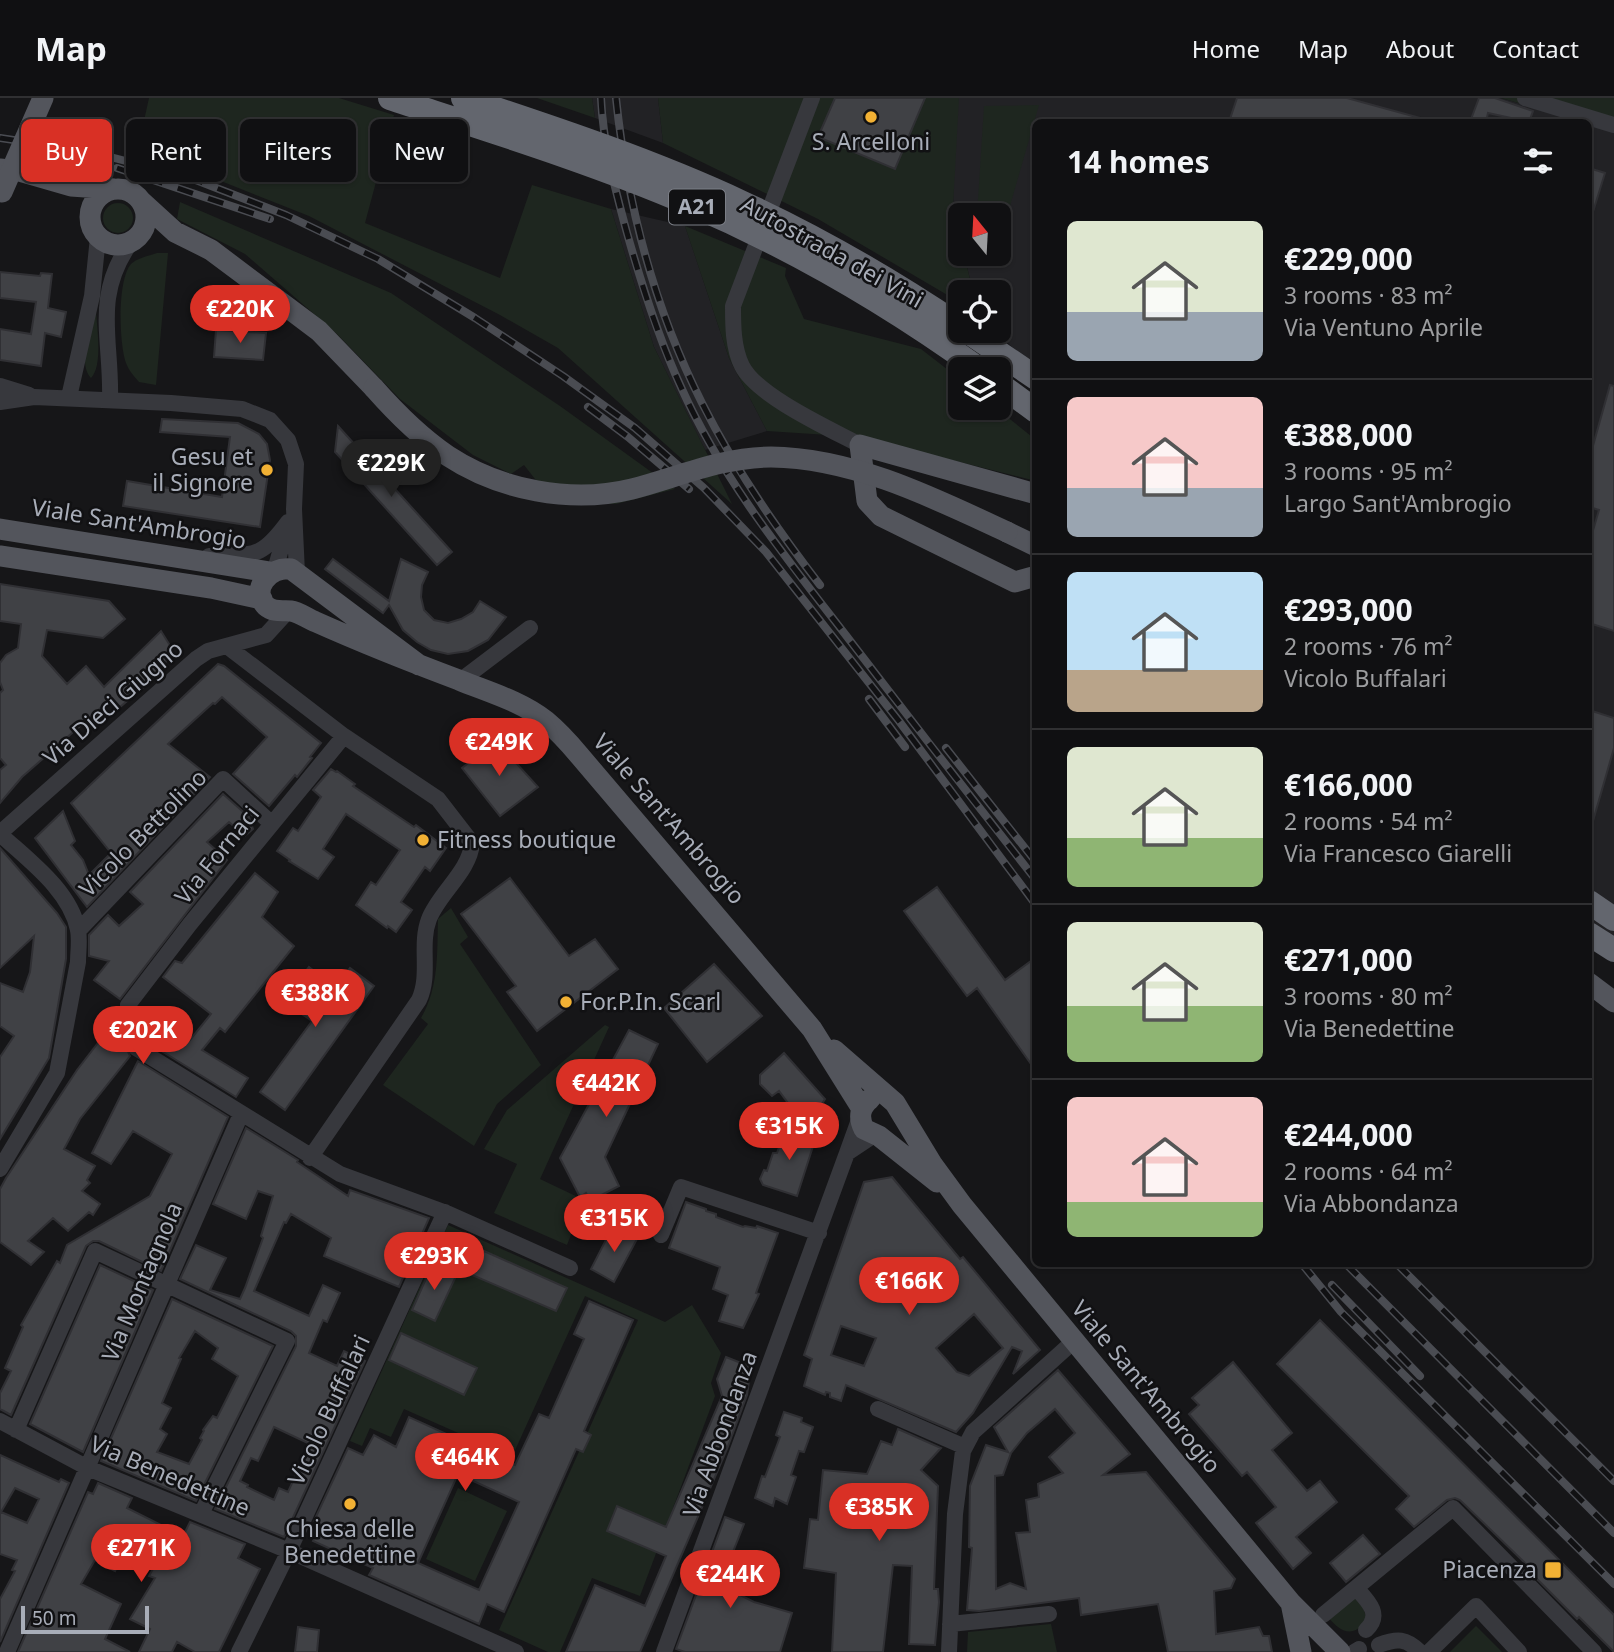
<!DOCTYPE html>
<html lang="en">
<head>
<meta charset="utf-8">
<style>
  :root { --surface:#101012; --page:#1e1e20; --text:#f1f3f6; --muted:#9c9d9f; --line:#303032; --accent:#d93025 }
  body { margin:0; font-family:"Noto Sans",sans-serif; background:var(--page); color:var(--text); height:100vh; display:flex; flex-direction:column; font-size:26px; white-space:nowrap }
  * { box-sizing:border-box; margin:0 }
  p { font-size:23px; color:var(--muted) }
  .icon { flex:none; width:38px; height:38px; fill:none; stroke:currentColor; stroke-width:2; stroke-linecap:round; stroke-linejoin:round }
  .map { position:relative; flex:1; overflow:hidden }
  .side { position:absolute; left:1032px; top:21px; width:560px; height:1148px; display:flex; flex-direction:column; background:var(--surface); border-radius:10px; box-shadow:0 2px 5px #0004,0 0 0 2px var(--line) }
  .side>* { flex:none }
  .top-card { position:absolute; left:21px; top:21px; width:665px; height:63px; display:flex; gap:14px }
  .needle { width:46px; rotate:342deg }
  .tools { position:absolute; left:948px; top:105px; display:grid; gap:14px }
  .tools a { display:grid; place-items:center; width:63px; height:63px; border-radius:10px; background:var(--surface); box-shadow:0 2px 5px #0004,0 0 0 2px var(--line); font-size:35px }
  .scale { position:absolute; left:21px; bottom:18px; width:128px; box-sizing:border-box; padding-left:7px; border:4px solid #a8adb8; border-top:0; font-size:19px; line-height:24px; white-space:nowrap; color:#a8adb8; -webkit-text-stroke:5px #111113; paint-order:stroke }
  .price { position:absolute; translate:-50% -60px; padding:0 16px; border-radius:24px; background:var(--accent); color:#fff; font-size:23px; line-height:46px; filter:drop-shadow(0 2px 4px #0008) }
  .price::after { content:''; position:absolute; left:50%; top:42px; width:21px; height:16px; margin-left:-10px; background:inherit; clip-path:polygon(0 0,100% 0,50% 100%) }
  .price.active { background:#222; color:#fff }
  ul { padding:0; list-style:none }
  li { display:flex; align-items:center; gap:21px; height:175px; padding:0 35px }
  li+li { border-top:2px solid var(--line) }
  li span { display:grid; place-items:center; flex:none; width:196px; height:140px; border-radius:10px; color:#555 }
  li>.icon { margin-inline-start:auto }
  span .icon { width:84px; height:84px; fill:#fffc; stroke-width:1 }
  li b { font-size:30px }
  h2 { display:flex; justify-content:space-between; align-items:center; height:84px; padding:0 35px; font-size:30px }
  .tag { padding:0 24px; border-radius:10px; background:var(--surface); box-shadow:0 2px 5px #0004,0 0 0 2px var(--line); font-size:24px; line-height:63px }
  .tag.active { background:var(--accent); color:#fff }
  header { display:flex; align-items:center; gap:42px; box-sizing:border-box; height:98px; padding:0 35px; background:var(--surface); border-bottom:2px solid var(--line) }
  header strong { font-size:33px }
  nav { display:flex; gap:38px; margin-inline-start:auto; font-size:24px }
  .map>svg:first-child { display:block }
  .built { fill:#222225 }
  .green { fill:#1e261f }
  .building { fill:#404145; stroke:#303034; stroke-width:2; fill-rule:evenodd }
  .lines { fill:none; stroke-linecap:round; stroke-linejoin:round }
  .minor { stroke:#37383d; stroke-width:16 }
  .major { stroke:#53555c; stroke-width:21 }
  .highway { stroke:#63666e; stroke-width:24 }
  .rail-casing { stroke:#4a4c52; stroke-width:8 }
  .rail { stroke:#111113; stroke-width:5; stroke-dasharray:16; stroke-linecap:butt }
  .major-bridge { stroke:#53555c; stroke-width:21 }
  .highway-bridge { stroke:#63666e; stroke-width:24 }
  .poi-dot { fill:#f2b134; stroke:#111113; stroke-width:2.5 }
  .labels { text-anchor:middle; stroke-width:5; stroke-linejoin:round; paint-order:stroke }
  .shield { fill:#111113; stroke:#7b7e86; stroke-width:2 }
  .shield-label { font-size:21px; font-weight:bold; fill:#a8adb8 }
  .poi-label { font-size:23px; fill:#a8adb8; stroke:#111113 }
  .street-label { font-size:23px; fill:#a8adb8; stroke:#111113 }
</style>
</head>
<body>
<header>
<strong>Map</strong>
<nav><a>Home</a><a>Map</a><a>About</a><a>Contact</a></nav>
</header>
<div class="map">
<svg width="1614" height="1554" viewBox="0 0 1614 1554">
  <rect width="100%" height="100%" fill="#161618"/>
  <path class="built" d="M592,0H658L663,45L595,20Z
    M956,0H1501L1584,24H1036V273L996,233H999V194H973L964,156H999V117H961V143L953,109Z
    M1589,26L1614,33V850L1589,825Z
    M611,111L685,128L729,260L767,333L705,352L654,249Z"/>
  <path class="green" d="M149,0H339L394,17L365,125L500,180L532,87L611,111L654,249L732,406L558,250L500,217L309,118L138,50Z
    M537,0H592L595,20Z
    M658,0H959L953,109L961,143V156H964L973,194H961V205L818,121L663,45Z
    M1501,0H1614V33Z
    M1039,7L999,146V117H977L984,8Z
    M180,104L391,195L560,308L675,391L616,406L553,404L524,367L511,376L473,357L400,301L337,236L245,156L177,121Z
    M103 120a15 15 0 1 1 30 0a15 15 0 1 1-30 0Z
    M685,128L786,170L785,178L804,221L921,251L961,282V310H996L1036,342V383L859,339L767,333L729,260Z
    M157,155H168L156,287L139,284C134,278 129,273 126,265C119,246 117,182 131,166C137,160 149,158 157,155Z
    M96,213C97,230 103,268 91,280C77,265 91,231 96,213Z
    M451,810L468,839L460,846L541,967L497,1006L474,1048L383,987L428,926L421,920C439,889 437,856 438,821Z
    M605,927L609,929L540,1081L584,1102L567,1147L494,1115L517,1066L484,1051L507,1012Z
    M448,1127L665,1224L692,1207L721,1255L711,1285L715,1298L640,1498L592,1480L560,1554H548L499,1532L638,1222L585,1198L512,1359L404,1311L391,1339L370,1330L362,1348L350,1343Z
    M458,1390L507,1413L475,1483L426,1461Z
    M1355,1500L1363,1509L1367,1522C1353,1540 1341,1535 1328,1519Z
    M1051,1526L1057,1554H967L968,1534Z
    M1476,1528L1502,1554H1450Z"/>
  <path class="building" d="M835,0H925L895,71L818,39Z
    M1237,0H1347L1420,20L1419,24H1229Z
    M1479,0H1495L1533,13L1529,24L1488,15L1486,24H1470Z
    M306,39L339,47L334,73L324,70L320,84L303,80L306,66L301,65Z
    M1589,70L1605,75L1592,117L1589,116Z
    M0,174L40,178L41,175L52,176L48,210L66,214L61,239L45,235L41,268L0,262V231L31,236L36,204L0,200Z
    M216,232L266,235L263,262L214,259Z
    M1610,287L1614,288V533L1589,525V446L1599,412L1589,409V362Z
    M162,321L238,325L259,336L267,346L270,362L260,429L123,408L127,383L222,399L230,339L160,334Z
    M338,328L452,454L437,467L335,354Z
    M333,461L389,503L401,461L428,474L422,487L421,499L424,512L434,522L448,525L461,521L473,514L480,503L506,519L488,542L468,553L448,556L431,552L417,544L403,532L389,507L383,515L325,471Z
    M0,486L109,503L125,521L103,540L47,532L42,558L67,586L86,568L104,589L161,533L171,549L164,569L146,587L120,609L112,600L22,679L0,705V672L6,667L0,660V595L3,592L0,584V565L6,557L18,550L21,526L0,523Z
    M218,566L224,568L321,645L310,659L312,660L297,679L295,677L269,708L233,676L267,639L222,599L215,606L213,605L168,646L210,679L87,809L35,740L63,713L75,743L71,747L83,762L89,777L111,755L71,705Z
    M1589,612L1614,620V650L1593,723H1589Z
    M496,643L538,689L500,718L462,670Z
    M331,671L336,674L337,673L355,686L353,688L414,729L416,727L446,750L430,773L425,769L401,804L412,812L396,834L388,828L387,830L356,807L371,784L376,787L400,752L346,716L323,751L334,759L318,781L289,763L290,762L277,753L293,730L298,733L321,699L313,692Z
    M223,696L249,719L253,731L245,738L229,724L207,744L227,762L120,901L94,882L109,863L89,858V837L108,817L119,828L143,806L130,794Z
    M0,750L57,815L66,829V861L49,960L0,1041V959L14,938L0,928V885L23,894L30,874L34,838L0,870Z
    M255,775L278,794L262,819L294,848L225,934L220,930L202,952L248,980L236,999L142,941H130L126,949L130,958L80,1021L64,1051L95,1068L87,1082L90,1085L82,1093L100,1106L93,1117L89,1114L68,1133L53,1120L28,1143L44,1154L31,1167L0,1144V1091L6,1080L77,972L101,941L110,946L137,913L163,930L157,938L180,951L190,942L211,916L163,879L175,863L182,865Z
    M510,780L569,858L595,841L618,871L537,933L507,894L516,888L461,816Z
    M937,789L1005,882L1031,863L1036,871V973L977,890L967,898L904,813Z
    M714,866L762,918L707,964L664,910Z
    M309,869L336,890L350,870L374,888L285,1012L260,994L312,923L283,903Z
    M629,932L658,946L605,1059L619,1088L590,1103L586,1095L580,1099L560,1060Z
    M784,955L825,1001L818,1012L810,1011L805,1028L779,993L772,998L760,986V977Z
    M138,963L228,1019L161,1173L99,1143H93L86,1148L11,1317L0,1311V1295L11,1273L5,1270L23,1229L21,1227L57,1163L60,1165L67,1147L150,1098L172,1056L133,1033L111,1066L92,1055Z
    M786,1029L816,1039L797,1098L763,1087L760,1081L764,1072L767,1073L773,1055H777Z
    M246,1030L298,1062L297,1064L348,1098L350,1092L429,1120L399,1189L324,1158L331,1140L291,1116L286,1125L284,1124L254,1193L309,1218L323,1187L340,1195L327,1224L323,1222L309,1255L337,1268L344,1253L365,1263L284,1439L215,1411L296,1248V1238L291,1233L180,1181L196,1147L226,1160L210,1192L240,1201L245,1190L263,1140L261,1138L273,1098L258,1093L246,1121L213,1106ZM274,1329L310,1346L288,1394L279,1390L274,1402L247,1389L248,1387L240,1383L251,1360L258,1363Z
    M892,1079L960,1161L963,1159L1040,1252L1013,1276L1022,1253L1012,1249L973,1315L956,1334L846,1287L841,1303L830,1299V1295L826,1294L825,1297L804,1288L812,1261L804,1257L864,1084ZM974,1216L1003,1250L969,1278L957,1274L936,1250ZM841,1228L876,1240L864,1268L831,1257Z
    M686,1104L706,1111V1113L716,1116V1119L743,1129L745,1128L756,1130L757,1128L778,1135L756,1195L759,1196L743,1230L719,1223L728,1197L713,1191L720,1169L669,1150Z
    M613,1128L637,1141L614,1184L591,1171Z
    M484,1153L567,1190L556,1213L472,1177Z
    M433,1165L457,1176L435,1223L412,1212Z
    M100,1167L153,1192L83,1354L30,1326Z
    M172,1201L273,1248L196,1403L101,1363ZM195,1233L218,1250L212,1261L238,1278L217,1320L213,1318L203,1332L204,1333L200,1340L202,1342L189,1366L157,1354L167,1336L160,1331L171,1310L162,1305L181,1261L179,1260Z
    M589,1203L633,1222L584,1333L591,1337L583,1354L576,1351L504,1514L487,1506L479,1526L369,1477L373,1470L313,1443L320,1427L314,1423L348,1350L363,1357L374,1337L396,1349L409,1319L515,1367L539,1316L549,1320L584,1241L574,1236ZM458,1376L519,1404L479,1492L418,1465Z
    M1320,1222L1614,1517V1554L1579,1519L1577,1521L1523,1467L1525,1465L1460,1402L1455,1400L1447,1402L1414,1429L1396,1411L1409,1398L1277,1266Z
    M401,1235L477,1270L464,1297L389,1262Z
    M726,1259L751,1269L747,1297L727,1351L640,1554H566L595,1487L645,1508L666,1458L607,1433L617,1408L666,1429L722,1298L717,1281Z
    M1233,1264L1292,1335L1272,1352L1307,1393L1320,1383L1337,1404L1296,1439L1311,1455L1293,1471L1256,1425L1276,1409L1247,1374L1242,1378L1189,1316L1199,1307L1192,1300Z
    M1058,1272L1130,1356L1103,1377L1146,1374L1235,1481L1231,1490L1214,1493L1216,1536L1259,1529L1263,1538H1269L1272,1554H1168L1158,1506L1081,1517L1079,1500L979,1513L967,1512L972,1450L969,1449L970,1388L986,1347L1008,1354L994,1329ZM1055,1311L1075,1335L1049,1359L1063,1375L1038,1386L1039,1399L1026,1402L1030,1434L1016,1435L1026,1491L1010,1485L996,1491L995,1378L1003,1377L1011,1355L1027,1335Z
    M784,1314L802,1320L801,1324L813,1329L804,1354L799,1353L791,1377L796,1379L787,1406L775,1400L773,1408L755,1400L762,1378L765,1379L780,1339L776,1337Z
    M898,1331L941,1350L921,1372L938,1388L934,1491H938L939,1504L935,1547L909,1546L912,1468L893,1467L883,1554H832L836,1475L804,1470L810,1421L818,1422L823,1372L867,1376L881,1343L892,1347Z
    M0,1357L59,1384L61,1381L69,1385L0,1544V1501L15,1473L12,1472L17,1462L0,1456ZM15,1390L39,1401L27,1425L1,1414Z
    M98,1385L132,1400L127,1410L183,1438L190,1424L245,1446L238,1460L260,1471L219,1554H195L177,1544L172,1554H139L150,1531L130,1521L155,1480L149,1478L158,1462L127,1447L115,1473L95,1462L81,1486L121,1506L105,1541L130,1554H18L88,1394L93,1396Z
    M725,1419L744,1426L720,1487L754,1504L792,1515L780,1554H685L676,1551Z
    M1363,1437L1380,1456L1346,1484L1330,1465Z
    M298,1529L319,1532L317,1554H295Z"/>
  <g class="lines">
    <path class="minor" d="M812,0L733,208C733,227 733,250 742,268C757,298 830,331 860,347
      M1525,0L1614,27
      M0,288L29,297
      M69,299L92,198L98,139
      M110,302C112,241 92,199 131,144
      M0,304L34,299L171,305L242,311L270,322L288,342L296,366L294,411L297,475
      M209,458C254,456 260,462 288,424
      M275,472L286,433
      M228,549L344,638L438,701L472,745C470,773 439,795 429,821C419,847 431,876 419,902L310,1060
      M460,583L530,530
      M0,735L196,561L208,553L266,537L287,514
      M0,736C28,762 70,792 78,832C80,842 78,854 78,864L57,975L0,1071
      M78,833L223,681L272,726
      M128,907L190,826L344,638
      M136,950L340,1076L449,1116L570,1170
      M860,1019L847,1055L874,1037
      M661,1137L681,1089L819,1135
      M878,1311L965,1349
      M0,1323L88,1370L289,1453L516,1554
      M16,1332L95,1153L287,1243L201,1416
      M1357,1491C1369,1504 1382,1517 1366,1532
      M1323,1517L1453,1410L1594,1554
      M950,1526L1049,1516
      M1379,1547C1397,1540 1406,1540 1420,1554
      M7,1554L241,1016
      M239,1554L289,1453L445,1114
      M664,1554L847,1055
      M949,1554L955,1416L963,1353L973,1334L1074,1243
      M1354,1554L1359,1551
      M1429,1554L1476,1508L1519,1554"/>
    <path class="major" d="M0,71L19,73L71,88L114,91
      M90 119a28 28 0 1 1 56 0a28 28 0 1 1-56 0Z
      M141,103L175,134L211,152L319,233L374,290
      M1036,396L860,347L867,403L881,418L1015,484L1036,478
      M0,431L270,474
      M1007,434L1036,448
      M0,458L211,490L262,501
      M419,567L291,471C269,468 250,492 266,508C274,515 283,512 291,513C299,514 308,521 316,524C363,545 411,564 459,582C488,594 521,603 546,623C558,633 569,645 579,657L812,931L862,1011
      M1589,885L1614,904
      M834,952L895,1005L932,1066L962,1107L1291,1505L1340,1554
      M870,1001C860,1009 858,1019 864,1031L879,1038L937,1084
      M1291,1505L1301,1554"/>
    <path class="highway" d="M967,233L1036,280
      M999,286L1036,313
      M1589,804L1614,821
      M1589,836L1614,852"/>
    <defs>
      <path id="rail" d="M601,0C603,45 615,91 627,135C642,188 658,239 681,289C722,381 787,461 848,540C910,621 973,702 1036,782
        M616,0C627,105 654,210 702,305C734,369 776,430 820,487
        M0,40L87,53L188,79L286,117L378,161L475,220L563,278L635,330L704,390L766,454L899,623L1036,807
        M117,70L270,121
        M588,309L628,339L689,391
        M869,601L905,649
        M946,650L1036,764
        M1302,1166L1341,1214L1614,1486
        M1346,1166L1614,1435
        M1397,1166L1614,1383
        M1332,1187L1420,1278"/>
    </defs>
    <use href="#rail" class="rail-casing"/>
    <use href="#rail" class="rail"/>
    <path class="major-bridge" d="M2,94L43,0
      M374,290C396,315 420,339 448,358C500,392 571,406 632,391C678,379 722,359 771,359C854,360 934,400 1007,434"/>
    <path class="highway-bridge" d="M390,0C491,33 592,64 690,106C793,150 889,206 979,271
      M463,0C557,31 653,63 743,105C819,140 891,182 961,229"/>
  </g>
  <g class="poi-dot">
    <circle cx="871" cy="19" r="7"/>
    <circle cx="267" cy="372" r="7"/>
    <circle cx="423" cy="742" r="7"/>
    <circle cx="566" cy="904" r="7"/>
    <circle cx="350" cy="1406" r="7"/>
    <rect x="1544" y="1463" width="18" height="18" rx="3.5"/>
  </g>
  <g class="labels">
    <rect class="shield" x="669" y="91.5" width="56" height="35" rx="5"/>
    <g class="shield-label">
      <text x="697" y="116">A21</text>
    </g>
    <g class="poi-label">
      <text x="871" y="52">S. Arcelloni</text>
      <text x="253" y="367" text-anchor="end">Gesu et<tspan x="253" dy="26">il Signore</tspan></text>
      <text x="437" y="750" text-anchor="start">Fitness boutique</text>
      <text x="580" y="912" text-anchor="start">For.P.In. Scarl</text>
      <text x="350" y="1439">Chiesa delle<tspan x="350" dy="26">Benedettine</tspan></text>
      <text x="1537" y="1480" text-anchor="end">Piacenza</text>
    </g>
    <g class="street-label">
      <text transform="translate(832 154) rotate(29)" y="8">Autostrada dei Vini</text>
      <text transform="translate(139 426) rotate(9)" y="8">Viale Sant'Ambrogio</text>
      <text transform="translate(113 605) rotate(-41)" y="8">Via Dieci Giugno</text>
      <text transform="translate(669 721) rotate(49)" y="8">Viale Sant'Ambrogio</text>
      <text transform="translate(143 735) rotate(-45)" y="8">Vicolo Bettolino</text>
      <text transform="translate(217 757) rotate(-51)" y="8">Via Fornaci</text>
      <text transform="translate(142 1184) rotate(-67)" y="8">Via Montagnola</text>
      <text transform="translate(1146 1289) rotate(50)" y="8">Viale Sant'Ambrogio</text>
      <text transform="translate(329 1312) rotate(-65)" y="8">Vicolo Buffalari</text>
      <text transform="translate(720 1336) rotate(-70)" y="8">Via Abbondanza</text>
      <text transform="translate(170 1378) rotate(23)" y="8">Via Benedettine</text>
    </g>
  </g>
</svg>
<div class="tools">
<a><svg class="needle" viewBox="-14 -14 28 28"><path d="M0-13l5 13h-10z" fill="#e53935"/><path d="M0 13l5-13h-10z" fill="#9c9d9f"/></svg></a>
<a><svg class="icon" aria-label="locate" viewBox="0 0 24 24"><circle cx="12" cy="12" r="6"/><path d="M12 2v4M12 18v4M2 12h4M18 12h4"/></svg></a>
<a><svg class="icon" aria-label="layers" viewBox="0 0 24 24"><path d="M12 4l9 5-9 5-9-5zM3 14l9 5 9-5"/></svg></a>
</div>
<div class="scale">50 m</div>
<b class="price" style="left:240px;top:247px">€220K</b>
<b class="price active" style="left:391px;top:401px">€229K</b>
<b class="price" style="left:499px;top:680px">€249K</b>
<b class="price" style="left:315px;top:931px">€388K</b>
<b class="price" style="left:143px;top:968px">€202K</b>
<b class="price" style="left:606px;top:1021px">€442K</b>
<b class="price" style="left:789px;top:1064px">€315K</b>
<b class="price" style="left:614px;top:1156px">€315K</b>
<b class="price" style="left:434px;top:1194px">€293K</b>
<b class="price" style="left:909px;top:1219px">€166K</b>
<b class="price" style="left:465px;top:1395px">€464K</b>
<b class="price" style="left:879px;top:1445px">€385K</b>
<b class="price" style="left:141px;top:1486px">€271K</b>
<b class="price" style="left:730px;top:1512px">€244K</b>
<div class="top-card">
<a class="tag active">Buy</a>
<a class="tag">Rent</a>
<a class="tag">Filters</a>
<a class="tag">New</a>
</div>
<section class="side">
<h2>14 homes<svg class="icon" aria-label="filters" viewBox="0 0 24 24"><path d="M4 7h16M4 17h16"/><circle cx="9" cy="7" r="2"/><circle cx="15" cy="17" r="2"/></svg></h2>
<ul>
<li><span style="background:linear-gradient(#dfe7d0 65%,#9aa5b1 0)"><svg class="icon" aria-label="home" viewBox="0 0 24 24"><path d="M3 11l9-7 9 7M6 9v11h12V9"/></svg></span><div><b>€229,000</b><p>3 rooms · 83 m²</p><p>Via Ventuno Aprile</p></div></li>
<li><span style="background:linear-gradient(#f6c9c9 65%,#9aa5b1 0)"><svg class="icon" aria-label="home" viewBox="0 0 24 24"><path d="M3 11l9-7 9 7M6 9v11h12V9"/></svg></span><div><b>€388,000</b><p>3 rooms · 95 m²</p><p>Largo Sant'Ambrogio</p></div></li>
<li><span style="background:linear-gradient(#bfe0f5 70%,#b9a48a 0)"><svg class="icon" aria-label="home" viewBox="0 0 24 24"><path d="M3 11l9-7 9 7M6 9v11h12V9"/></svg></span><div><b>€293,000</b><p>2 rooms · 76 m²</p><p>Vicolo Buffalari</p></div></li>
<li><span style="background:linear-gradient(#dfe7d0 65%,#8fb573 0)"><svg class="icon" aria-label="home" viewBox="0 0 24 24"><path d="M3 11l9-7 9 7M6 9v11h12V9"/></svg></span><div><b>€166,000</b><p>2 rooms · 54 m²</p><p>Via Francesco Giarelli</p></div></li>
<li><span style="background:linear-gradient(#dfe7d0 60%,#8fb573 0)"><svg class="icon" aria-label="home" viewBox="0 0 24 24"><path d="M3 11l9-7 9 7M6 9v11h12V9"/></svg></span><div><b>€271,000</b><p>3 rooms · 80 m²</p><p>Via Benedettine</p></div></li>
<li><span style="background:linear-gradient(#f6c9c9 75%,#8fb573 0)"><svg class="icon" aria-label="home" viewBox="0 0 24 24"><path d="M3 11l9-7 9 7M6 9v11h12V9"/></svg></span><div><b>€244,000</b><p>2 rooms · 64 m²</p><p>Via Abbondanza</p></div></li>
</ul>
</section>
</div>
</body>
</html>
